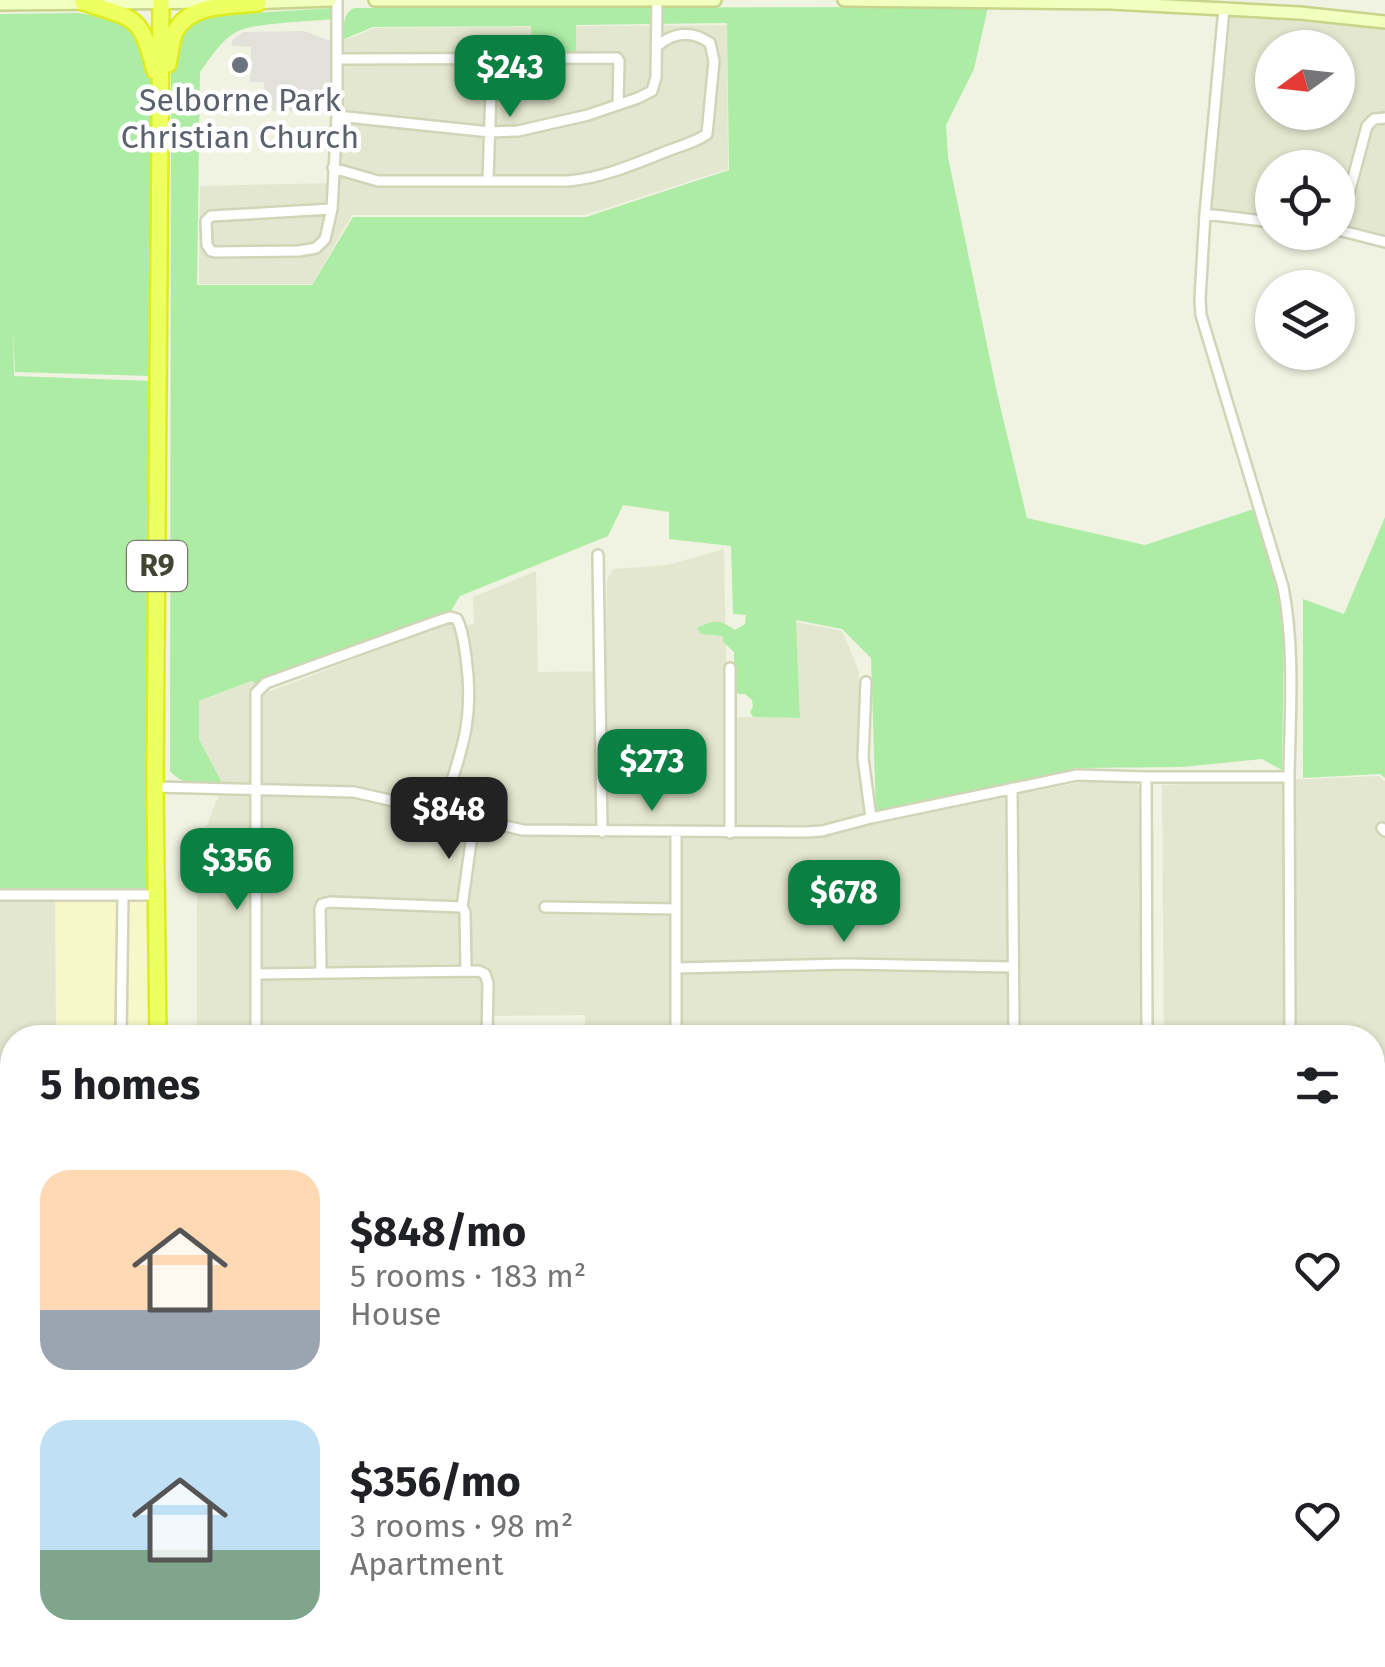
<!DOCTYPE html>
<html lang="en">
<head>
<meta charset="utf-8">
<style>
  :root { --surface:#fff; --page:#f2f2f2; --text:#202124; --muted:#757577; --accent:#0b8043 }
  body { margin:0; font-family:"Fira Sans",sans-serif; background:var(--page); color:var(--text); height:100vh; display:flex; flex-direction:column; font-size:38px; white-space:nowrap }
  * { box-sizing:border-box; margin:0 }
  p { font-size:32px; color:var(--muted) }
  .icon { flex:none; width:55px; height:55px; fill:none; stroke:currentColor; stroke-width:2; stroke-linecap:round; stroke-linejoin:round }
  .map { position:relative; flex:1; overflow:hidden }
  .sheet { position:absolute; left:0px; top:1025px; width:1385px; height:642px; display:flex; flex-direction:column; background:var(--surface); border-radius:40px 40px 0 0; box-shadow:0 2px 8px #0004 }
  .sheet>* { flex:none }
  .needle { width:65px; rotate:255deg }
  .buttons { position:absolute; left:1255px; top:30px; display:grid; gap:20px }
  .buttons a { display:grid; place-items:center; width:100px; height:100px; border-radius:50%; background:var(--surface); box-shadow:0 2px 8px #0004; font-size:50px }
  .price { position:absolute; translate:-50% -85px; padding:0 22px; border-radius:20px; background:var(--accent); color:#fff; font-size:32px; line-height:65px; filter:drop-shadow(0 2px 5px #0008) }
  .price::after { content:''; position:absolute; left:50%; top:60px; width:30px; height:22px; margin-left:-15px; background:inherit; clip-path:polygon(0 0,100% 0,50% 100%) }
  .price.on { background:#222; color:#fff }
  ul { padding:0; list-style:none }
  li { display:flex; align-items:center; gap:30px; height:250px; padding:0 40px }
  li span { display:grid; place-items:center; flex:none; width:280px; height:200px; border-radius:30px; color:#555 }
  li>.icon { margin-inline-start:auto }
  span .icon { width:120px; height:120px; fill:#fffc; stroke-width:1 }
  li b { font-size:42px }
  h2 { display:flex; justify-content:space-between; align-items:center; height:120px; padding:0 40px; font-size:42px }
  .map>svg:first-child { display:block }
  .residential { fill:#e4e7cf; fill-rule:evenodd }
  .commercial { fill:#f7f8c9 }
  .medical { fill:#f5e7d3 }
  .green { fill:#adeca5 }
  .parking { fill:#e2e2db }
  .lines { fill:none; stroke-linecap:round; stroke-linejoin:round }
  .street-casing { stroke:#d1d4b7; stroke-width:14 }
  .secondary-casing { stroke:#c7d48a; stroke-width:16 }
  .highway-casing { stroke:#ddec21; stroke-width:20 }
  .street { stroke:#fff; stroke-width:9 }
  .secondary { stroke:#f2ffbf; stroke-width:11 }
  .highway { stroke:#eeff60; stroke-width:15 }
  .worship-dot { fill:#6b7280; stroke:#fff; stroke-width:4 }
  .labels { text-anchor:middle; stroke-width:9; stroke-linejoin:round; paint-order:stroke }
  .shield { fill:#fff; stroke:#7b7c70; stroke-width:2.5 }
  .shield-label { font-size:30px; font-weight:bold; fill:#434432 }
  .worship-label { font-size:32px; fill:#5b616d; stroke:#fff }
</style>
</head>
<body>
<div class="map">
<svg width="1385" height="1667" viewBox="0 0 1385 1667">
  <rect width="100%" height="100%" fill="#f0f3e1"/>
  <path class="residential" d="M1227,12L1385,26V240L1338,228V168H1272V220L1208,212ZM1272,48H1338V112H1272Z
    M727,25L728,169L585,215H352L312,284H199L200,186L334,183L339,41L353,37L374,28Z
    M724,549L727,717L800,718L796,622L842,631L859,671V762L869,824L1087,781L1133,779L1141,791L1143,1037L586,1038L585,1015L485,1016L484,1037H197V849L223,785L199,739L198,702L251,681L271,691L448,623L455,627L474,624L473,597L536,571L538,672L605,671L607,580L613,569L668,565Z
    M1379,776L1385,781V1438L1372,1437V1038L1164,1037L1162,785Z
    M0,898H55L56,1037L12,1038V1655H53V1667H0Z"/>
  <path class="commercial" d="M56,899L154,901L153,1037H57Z
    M53,1655H147V1667H53Z
    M161,1655H315V1667H161Z"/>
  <path class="medical" d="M560,1655H752V1667H560Z"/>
  <path class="green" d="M988,7L974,69L946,125L948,157L997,393L1027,518L1145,545L1254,509L1283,612L1284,637L1282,770L1262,759L1182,767L1077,768L876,814L871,658L842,629L796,620L800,718L753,717L750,712L753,707L752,700L745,694H738L734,684V652L723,642V636L701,634L697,628C715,620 718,619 735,630L745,624L746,615L733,614L731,546L669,539V512L623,505L608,536L460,596L449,614L260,686L251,681L199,701V739L223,785C201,784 186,788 170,771L171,68L178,34L196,16L334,8L335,19C314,21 254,23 238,31C221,40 211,57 200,72L197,285H312L353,217H586L729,170L727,23L576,25V57H532L531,26L373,27L344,39C344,26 342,14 354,8Z
    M79,13L129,22C146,44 150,69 154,96L152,376L15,372L13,331L14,376L153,381L151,890L0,891V14Z
    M1385,517V778L1380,774L1303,778V599L1344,614Z
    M315,1655H558V1667H315Z"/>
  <path class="parking" d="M304,31L333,42L332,112L269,111L265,101L264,82H250L251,47L232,46V40L244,32Z"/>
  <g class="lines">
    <defs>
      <path id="street" d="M1224,8L1205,214L1200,299L1201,315L1283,587C1295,648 1290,714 1289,777
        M337,59L617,58L619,61L618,105
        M337,116L490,132L518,131L588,115L638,98L652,91L656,77L657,1
        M333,168L378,181H568C603,178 637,163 670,150C683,145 696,142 707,134L714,61L710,43C692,30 673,32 656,47
        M488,180L492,59
        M332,209L211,216L206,221L207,245L211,251L215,252L299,251L316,248L325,239L332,209L337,116V0
        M1205,214L1272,222
        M1338,230L1385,242
        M1339,230L1367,126L1374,119L1385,118
        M598,555L602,832
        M730,668V833
        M866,682L863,758L871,818
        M155,787L354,792L523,830L806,832L822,831L871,818L1077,775L1146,777
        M1012,788L1014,1038
        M1382,828L1385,831
        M676,833V1038
        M0,895H156
        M462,907L471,842L467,817
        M545,907L676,909
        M676,968L845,964L1013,967
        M321,971L320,909L322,904L330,902L462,907L465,912L466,970
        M257,974L479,971L485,974L488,983L487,1038
        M121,1038L123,896
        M256,1038V693L266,683L432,623L450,617L457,619C463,631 464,644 466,657C475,722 461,752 442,811
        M1147,1038L1146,777H1289L1290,1038
        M1372,1067H1385
        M0,1190H12
        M1372,1208L1385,1207
        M0,1343H12
        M947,1655L948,1667
        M125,1667V1655
        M762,1667V1655
        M792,1667V1655
        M1116,1667V1655"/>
      <path id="secondary" d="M375,0H715
        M844,0L1111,3L1300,13L1385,22
        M250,3L331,0
        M0,4L217,2"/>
      <path id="highway" d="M83,2C136,20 140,13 155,71
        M168,64C170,54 171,41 175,32C189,3 231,6 258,3
        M158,1038L155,787L161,0
        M156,1667V1655"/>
    </defs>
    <use href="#street" class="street-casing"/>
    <use href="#secondary" class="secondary-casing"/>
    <use href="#highway" class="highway-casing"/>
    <use href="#street" class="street"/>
    <use href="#secondary" class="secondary"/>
    <use href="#highway" class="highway"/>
  </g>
  <circle class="worship-dot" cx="240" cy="65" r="10"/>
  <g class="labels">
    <rect class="shield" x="127" y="541" width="60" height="50" rx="8"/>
    <g class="shield-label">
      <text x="157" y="576">R9</text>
    </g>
    <g class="worship-label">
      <text x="240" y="111">Selborne Park<tspan x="240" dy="37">Christian Church</tspan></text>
    </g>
  </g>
</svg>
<div class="buttons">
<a><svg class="needle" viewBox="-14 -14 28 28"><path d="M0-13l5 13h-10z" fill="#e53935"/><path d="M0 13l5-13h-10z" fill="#757577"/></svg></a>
<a><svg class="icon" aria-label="locate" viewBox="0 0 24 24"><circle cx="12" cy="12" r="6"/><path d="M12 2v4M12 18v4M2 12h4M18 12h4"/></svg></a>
<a><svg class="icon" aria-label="layers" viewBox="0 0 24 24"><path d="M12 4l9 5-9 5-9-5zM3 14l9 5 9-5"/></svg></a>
</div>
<b class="price" style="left:510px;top:120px">$243</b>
<b class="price" style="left:652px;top:814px">$273</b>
<b class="price on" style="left:449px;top:862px">$848</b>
<b class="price" style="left:237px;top:913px">$356</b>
<b class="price" style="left:844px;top:945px">$678</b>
<section class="sheet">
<h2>5 homes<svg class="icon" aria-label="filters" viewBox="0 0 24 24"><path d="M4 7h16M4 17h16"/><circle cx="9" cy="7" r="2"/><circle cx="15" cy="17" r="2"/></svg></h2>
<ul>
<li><span style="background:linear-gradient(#ffd9b3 70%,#9aa5b1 0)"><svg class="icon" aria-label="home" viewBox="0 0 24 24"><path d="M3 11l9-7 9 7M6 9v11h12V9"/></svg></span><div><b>$848/mo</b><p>5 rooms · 183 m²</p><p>House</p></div><svg class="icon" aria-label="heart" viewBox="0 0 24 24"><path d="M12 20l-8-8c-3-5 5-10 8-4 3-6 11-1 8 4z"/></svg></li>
<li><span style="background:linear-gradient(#bfe0f5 65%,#7fa58c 0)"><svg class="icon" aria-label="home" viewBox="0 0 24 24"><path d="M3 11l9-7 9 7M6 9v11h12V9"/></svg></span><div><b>$356/mo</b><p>3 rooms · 98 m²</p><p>Apartment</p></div><svg class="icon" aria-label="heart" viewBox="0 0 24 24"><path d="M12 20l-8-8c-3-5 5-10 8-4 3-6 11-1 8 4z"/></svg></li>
</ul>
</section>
</div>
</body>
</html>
